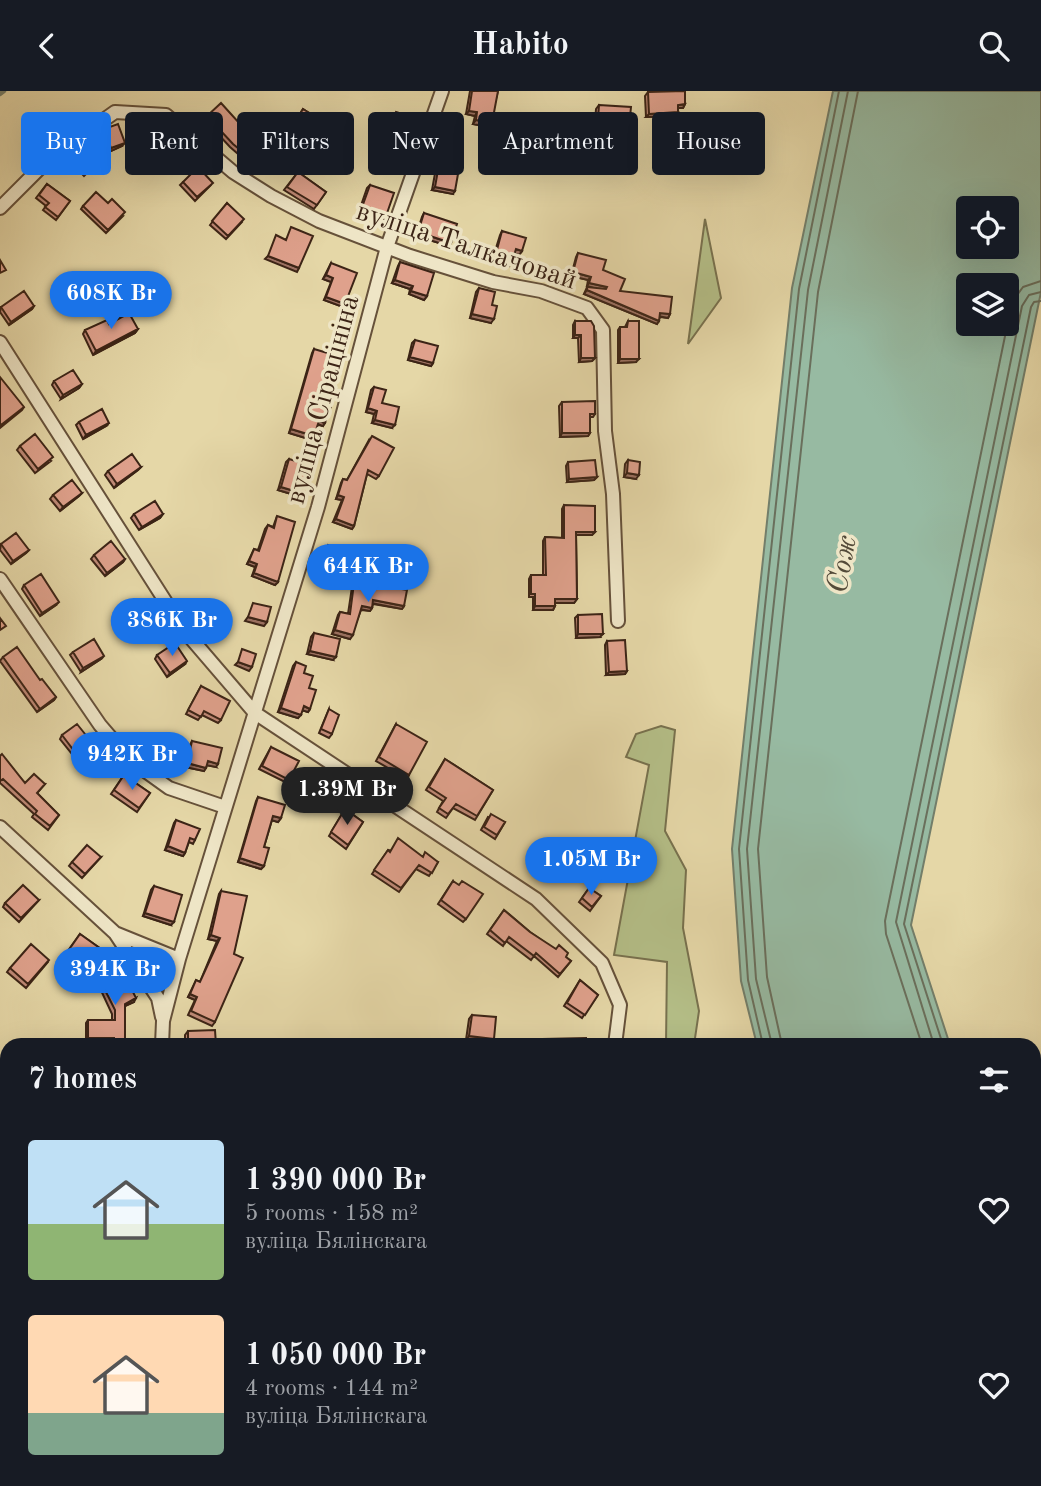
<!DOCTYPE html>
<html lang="en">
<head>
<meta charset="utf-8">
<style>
  :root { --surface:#171b24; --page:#242831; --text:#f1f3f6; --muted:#9ea1a6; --accent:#1a73e8 }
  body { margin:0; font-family:"Old Standard TT",serif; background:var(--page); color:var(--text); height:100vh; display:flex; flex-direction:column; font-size:26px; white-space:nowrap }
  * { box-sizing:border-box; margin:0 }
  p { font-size:23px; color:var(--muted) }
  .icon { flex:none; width:38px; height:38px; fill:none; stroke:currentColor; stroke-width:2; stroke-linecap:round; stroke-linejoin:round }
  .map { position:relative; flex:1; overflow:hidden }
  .sheet { position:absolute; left:0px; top:947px; width:1041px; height:450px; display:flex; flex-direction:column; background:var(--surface); border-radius:21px 21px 0 0; box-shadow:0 7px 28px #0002 }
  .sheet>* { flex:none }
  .top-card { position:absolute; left:21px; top:21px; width:999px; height:63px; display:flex; gap:14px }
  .controls { position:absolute; left:956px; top:105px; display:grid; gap:14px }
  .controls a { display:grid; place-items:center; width:63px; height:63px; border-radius:7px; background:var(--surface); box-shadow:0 7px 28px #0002; font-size:35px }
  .price { position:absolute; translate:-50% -60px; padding:0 16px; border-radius:24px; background:var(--accent); color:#fff; font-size:23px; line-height:46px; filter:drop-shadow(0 2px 4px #0008) }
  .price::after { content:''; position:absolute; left:50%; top:42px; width:21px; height:16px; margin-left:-10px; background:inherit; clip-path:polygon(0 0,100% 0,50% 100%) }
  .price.current { background:#222; color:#fff }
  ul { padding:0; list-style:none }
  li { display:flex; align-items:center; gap:21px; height:175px; padding:0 28px }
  li span { display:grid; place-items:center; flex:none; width:196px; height:140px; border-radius:7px; color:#555 }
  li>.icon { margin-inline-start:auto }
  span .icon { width:84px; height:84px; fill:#fffc; stroke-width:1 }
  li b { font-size:30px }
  h2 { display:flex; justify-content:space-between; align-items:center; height:84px; padding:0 28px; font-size:30px }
  .pill { padding:0 24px; border-radius:7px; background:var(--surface); box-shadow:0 7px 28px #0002; font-size:24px; line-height:63px }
  .pill.current { background:var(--accent); color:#fff }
  header { display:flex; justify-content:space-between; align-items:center; height:91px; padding:0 28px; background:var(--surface); font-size:32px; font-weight:700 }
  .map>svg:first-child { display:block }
  .green { fill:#b4be87; stroke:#78714e; stroke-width:2 }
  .water { fill:#97baa2; stroke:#737e6a; stroke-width:2; fill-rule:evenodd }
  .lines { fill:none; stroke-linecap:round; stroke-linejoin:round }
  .shore { stroke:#6a6f5c; stroke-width:2 }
  .stream { stroke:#737e6a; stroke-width:4.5 }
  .street-casing { stroke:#66513a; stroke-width:16 }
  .street { stroke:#eee5c6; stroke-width:12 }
  .wall { fill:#c08a78; stroke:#3c2416; stroke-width:2 }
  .shaded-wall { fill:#9c7162; stroke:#3c2416; stroke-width:2 }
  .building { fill:#dfa18c; stroke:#3c2416; stroke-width:2 }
  .labels { text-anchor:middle; stroke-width:7; stroke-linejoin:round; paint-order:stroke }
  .street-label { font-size:28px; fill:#3c2416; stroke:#eee5c6 }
  .water-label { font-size:30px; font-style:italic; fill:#534a39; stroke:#eee5c6 }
</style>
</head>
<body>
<header><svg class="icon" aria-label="back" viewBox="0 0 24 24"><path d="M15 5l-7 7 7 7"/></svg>Habito<svg class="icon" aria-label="search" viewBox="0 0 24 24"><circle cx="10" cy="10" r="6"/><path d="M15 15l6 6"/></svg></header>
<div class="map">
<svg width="1041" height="1395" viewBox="0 0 1041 1395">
  <rect width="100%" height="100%" fill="#e5d7a7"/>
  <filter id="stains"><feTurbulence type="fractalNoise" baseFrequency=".00286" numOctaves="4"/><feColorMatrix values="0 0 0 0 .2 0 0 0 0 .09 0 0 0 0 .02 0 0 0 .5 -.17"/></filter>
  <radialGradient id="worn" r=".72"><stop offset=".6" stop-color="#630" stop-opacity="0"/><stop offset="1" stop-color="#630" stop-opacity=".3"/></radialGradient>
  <path class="green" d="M705,128L721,207L688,253Z
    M661,635L675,639L665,740L686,779L683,837L699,920L694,954H666L667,871L614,864L649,674L626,666L636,643Z
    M570,1390H814V1395H570Z"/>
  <path class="water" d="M833,0H1041V201L911,834L950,954H757L741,890L732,758L792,197ZM968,117H1006V156H968ZM968,194H1006V233H968Z
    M1034,1143L1041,1154V1395H934L931,1390H1034Z"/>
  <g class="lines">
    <path class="shore" d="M763,954L748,889L739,758L799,198L839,0
      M772,954L756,888L747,758L808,199L848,0
      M782,954L767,886L758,758L818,201L858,0
      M922,954L886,843L885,830L1012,211L1023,196L1041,190
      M934,954L896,831L1022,215L1029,204L1041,201
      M943,954L904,833L1031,216L1034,211L1041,210"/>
    <path class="stream" d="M0,3L4,0"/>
    <defs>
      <path id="street" d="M0,117L49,68L115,21L166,24L233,81L271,105L319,130L410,165L493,191L541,200L587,217L603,239L605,340L613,403L618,530
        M0,251L183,538L255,622L536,808L602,872L620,914L615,954
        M0,488L100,634L130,669L169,697L225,716
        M0,736L115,842L179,868
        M115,842L158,907L162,926
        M162,954L163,930L179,868L318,416L387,156L442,0
        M560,1390L561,1395
        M158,1395L161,1390"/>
    </defs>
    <use href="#street" class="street-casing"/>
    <use href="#street" class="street"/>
  </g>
  <path class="wall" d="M470,0H498L489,36L473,33L475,25L466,23Z
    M648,1L685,13L683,17H678V21L676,25L646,26L645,5Z
    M599,14L627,40L614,39V42L612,45L594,44L596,18Z
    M303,18L322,30L308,52L289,39Z
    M207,25L249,43L269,54L252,75L230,56L204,28Z
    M104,38L122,55L109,61L102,42Z
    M159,52L193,53L179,67L170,59L165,64L157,56Z
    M441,62L453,103L432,99L438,66Z
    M71,64L101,68L84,85L68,68Z
    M298,81L326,101L314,118L284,99Z
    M183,91L210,95L195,110L180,94Z
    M47,93L70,110L56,129L43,119L46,115L36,107Z
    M370,94L385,128L382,131L358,123L367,97Z
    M227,112L242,131L226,148L210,134Z
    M83,115L123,125L106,142L81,118Z
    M424,122L449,155L416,145L422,126Z
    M502,140L522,160L519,164L514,162L512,171L509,175L492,170L500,144Z
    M578,162L603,179L620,200L670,223L668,227L660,226L657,233L584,203L587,196L593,197L587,195L588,189L571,185L576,166Z
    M400,171L427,205L424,209L409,203L410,198L392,192L398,175Z
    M331,172L343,216L324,209L331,191L323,188Z
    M479,197L492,214L491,232L470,227L476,201Z
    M34,215L32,218L9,234L0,221L1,216Z
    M575,230L595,267L592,270L579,271L578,247H573V234Z
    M628,230L636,271L618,272V239L620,236H625Z
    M138,238L135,242L93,264L83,243L85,239Z
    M415,249L433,272L431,275L408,269L412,252Z
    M314,258L333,297L330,318L323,335L318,334L312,349L289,342L312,262Z
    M54,290L82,293L79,297L61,308L52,294Z
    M374,296L382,312L392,337L372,332L374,323L366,321L371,299Z
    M562,311L595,323L593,326H590V342L588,345L560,346L559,315Z
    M79,331L106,335L83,348L76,334Z
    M369,349L379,385L376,388L367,383L354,435L352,438L333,431L342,409L336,408L341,392L343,388L347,389Z
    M20,355L51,370L35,382L17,359Z
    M289,368L301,402L298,405L278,399L286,371Z
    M628,369L636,388L624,386L625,373Z
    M568,371L597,386L594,389L567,391L566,375Z
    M141,376L138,379L114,397L105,384L108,380Z
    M82,402L79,405L60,420L50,408L53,404Z
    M564,414L595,441L592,444H576L577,508L574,512H555V515L553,519H533V506H529V488L531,484H543V450L545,446L562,447V418Z
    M134,423H163L160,427L139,439L131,427Z
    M277,425L278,491L275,494L252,485L255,476L247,473L254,458L258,459L265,438L268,434L273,436Z
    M1,453L29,459L26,462L11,473L0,459Z
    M94,464L125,468L123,471L105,485L91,468Z
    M354,492L385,497L386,495L404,515L402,518L373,513L372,517L370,520L361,519L350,548L332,543L338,524L340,521L348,523L352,496Z
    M24,494L56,514L40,525L22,498Z
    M578,524L600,546L576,547L575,527Z
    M314,542L333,569L307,563L311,546Z
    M607,550L627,580L625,583L606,584L605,554Z
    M73,561L101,568L81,581L70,564Z
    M157,564L185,573L167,586L155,568Z
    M3,566L40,589L56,606L54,609L37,621L0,570Z
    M296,571L304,582L309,597L310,618L308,621L302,619L298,627L278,621L293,575Z
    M201,595L221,629L218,632L202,624L198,629L186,623Z
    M329,618L332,643L329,647L319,642Z
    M396,633L409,684L407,688L376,670Z
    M62,644L93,653L90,657L76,668L60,648Z
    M192,650L216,676L207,674L204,680L185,676L190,654Z
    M271,656L289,689L287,692L259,678Z
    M0,665L25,692L45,693L37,702L59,724L48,739L32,726L34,723L0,692Z
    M445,668L493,699L475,729L453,717L446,727L437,721L443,710L426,699Z
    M124,684L150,702L137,721L111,703Z
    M258,706L281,727L278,731L272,729L264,756V775L261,778L238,771L256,710Z
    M345,718L363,731L346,758L329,745Z
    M488,726L505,731L495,748L481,739Z
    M176,729L195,749L193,753L189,751L185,762L183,765L165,759L174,732Z
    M541,755L557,767L548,780L531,771Z
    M388,759L423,766L438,771L429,785L416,778L399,801L372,783Z
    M101,766L82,787L69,775L72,771Z
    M453,790L466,828L463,831L438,813Z
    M154,795L171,834L143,825L151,799Z
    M589,797L601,805L590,820L579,811Z
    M221,800L215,931L212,935L188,924L195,909L188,906L196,889L200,891L217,850L208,848L219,803Z
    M39,809L19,831L3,816L5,812Z
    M504,819L530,841L571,870L558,886L534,865L531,869L506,850L503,855L487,843Z
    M80,843L101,858L79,888L58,874Z
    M47,872L26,897L7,881L10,877Z
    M136,885L133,889L128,891L134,911L125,915V954H112V951H86V932L88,929H112V923L98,893L100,889Z
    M580,889L598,904L582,927L564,915Z
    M472,924L491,952L466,949L469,928Z
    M188,940L216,954H185V944Z"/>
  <path class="shaded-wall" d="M685,13L683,17H675L678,14Z
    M469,20L477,21L475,25L466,23Z
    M678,21L676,25L646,26L649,23Z
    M476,29L492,32L489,36L473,33Z
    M393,32L415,39L413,43L390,35Z
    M614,35L629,36L627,40L612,39Z
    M597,41L614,42L612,45L594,44Z
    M125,52L122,55L109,61L111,57Z
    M435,96L455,100L453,103L432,99Z
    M361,119L385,128L382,131L358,123Z
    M418,141L451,152L449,155L416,145Z
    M516,158L522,160L519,164L513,162Z
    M268,165L299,177L297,181L265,168Z
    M495,166L512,171L509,175L492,170Z
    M573,181L591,186L588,189L571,185Z
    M326,184L333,187L331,191L323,188Z
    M395,189L413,195L410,198L392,192Z
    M589,192L607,196L604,200L587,195Z
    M587,199L659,230L657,233L584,203Z
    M411,200L427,205L424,209L409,203Z
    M326,206L345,213L343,216L324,209Z
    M34,215L32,218L9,234L11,231Z
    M660,222L670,223L668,227L658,225Z
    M472,223L494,228L491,232L470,227Z
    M138,238L135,242L93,264L96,260Z
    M575,244H581L578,247H573Z
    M410,266L433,272L431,275L408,269Z
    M581,267H595L592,270L579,271Z
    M620,268H639L636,271L618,272Z
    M82,293L79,297L61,308L63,304Z
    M24,316L22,319L0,337L1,334Z
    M368,317L377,320L374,323L366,321Z
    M375,329L395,334L392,337L372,332Z
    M319,330L325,332L323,335L317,333Z
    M109,332L106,335L83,348L86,344Z
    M291,338L314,345L312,349L289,342Z
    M562,342H590L588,345L560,346Z
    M141,376L138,379L114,397L117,393Z
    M627,382L639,384L636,388L624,386Z
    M597,386L594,389L567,391L569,388Z
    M281,396L301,402L298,405L278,399Z
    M82,402L79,405L60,420L63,416Z
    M338,404L344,406L342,409L336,408Z
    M163,423L160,427L139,439L142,436Z
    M336,428L354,435L352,438L333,431Z
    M576,441H595L592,444H573Z
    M29,459L26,462L11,473L13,470Z
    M325,465L333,468L330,471L322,468Z
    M125,468L123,471L105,485L107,482Z
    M249,470L257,473L255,476L247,473Z
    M329,477L342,482L340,485L327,481Z
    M254,482L278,491L275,494L252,485Z
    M555,508H577L574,512H553Z
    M373,509L404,515L402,518L371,512Z
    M59,511L56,514L40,525L42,522Z
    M362,515L372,517L370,520L359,518Z
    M535,515H555L553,519H533Z
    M248,526L267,531L264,535L245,530Z
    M335,539L353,544L350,548L332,543Z
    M578,543H603L600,546L576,547Z
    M310,560L336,566L333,569L307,563Z
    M104,565L101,568L81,581L83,577Z
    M187,570L185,573L167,586L170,582Z
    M238,571L252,576L249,580L235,574Z
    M627,580L625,583L606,584L609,581Z
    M56,606L54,609L37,621L40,618Z
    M304,615L310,618L308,621L301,619Z
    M281,617L301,624L298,627L278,621Z
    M208,670L218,673L216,676L205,674Z
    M187,672L206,677L204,680L185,676Z
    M273,725L281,727L278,731L271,729Z
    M168,755L185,762L183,765L165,759Z
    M240,767L264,775L261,778L238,771Z
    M145,822L174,831L171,834L143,825Z
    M211,844L220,847L217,850L208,848Z
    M190,903L197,906L195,909L188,906Z
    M136,907L134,911L123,916L125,913Z
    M469,945L494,948L491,952L466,949Z
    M88,947H114L112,951H86Z"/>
  <path class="building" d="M472,0H498L492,32L476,29L477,21L469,20Z
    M685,0V13L678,14V21L649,23L648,1Z
    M221,12L249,43L252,39L269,54L255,71L233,53L207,25Z
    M599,14L631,16L629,36L614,35V42L597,41Z
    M303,18L322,30L311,48L292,36Z
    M396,21L418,28L415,39L393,32Z
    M118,33L125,52L111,57L104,38Z
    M174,37L193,53L182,64L173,55L168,61L159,52Z
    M85,51L101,68L87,81L71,64Z
    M441,62L461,66L455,100L435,96Z
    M198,76L213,92L197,106L183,91Z
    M298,81L326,101L317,114L287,96Z
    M47,93L70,110L58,126L45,116L49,112L39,104Z
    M370,94L394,102L385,128L361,119Z
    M96,101L108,112L112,108L125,121L108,139L83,115Z
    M227,112L244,128L228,145L212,130Z
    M424,122L457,133L451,152L418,141Z
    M291,136L313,145L299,177L268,165L276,144L286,149Z
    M502,140L526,147L522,160L516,158L512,171L495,166Z
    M578,162L606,169L603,179L625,188L620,200L672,206L670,223L660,222L659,230L587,199V196L606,198L607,196L589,192L591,186L573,181Z
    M0,169L6,179L0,182Z
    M400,171L434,182L427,205L411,200L413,195L395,189Z
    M331,172L357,182L345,213L326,206L333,187L326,184Z
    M479,197L495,201L492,214L497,215L494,228L472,223Z
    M24,200L34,215L11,231L1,216Z
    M129,222L138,238L96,260L85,239L107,229L109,233Z
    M575,230H591L594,235L595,267H581V244H575Z
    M628,230H639V268H620V236H627Z
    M415,249L438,255L433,272L410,266Z
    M314,258L341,266L333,297L336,298L330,318L322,316L328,321L325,332L319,330L314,345L291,338Z
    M73,279L82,293L63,304L54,290Z
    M0,286L24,316L1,334L0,332Z
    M374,296L386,299L382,312L399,316L395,334L375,329L377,320L368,317Z
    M595,310V323H590V342H562V311Z
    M102,318L109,332L86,344L79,331Z
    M35,343L53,366L38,378L20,355Z
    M372,345L394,357L379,385L368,379L354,435L336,428L344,406L338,404L343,388L347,389Z
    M132,363L141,376L117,393L108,380Z
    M289,368L309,374L301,402L281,396Z
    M595,369L597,386L569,388L568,371Z
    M628,369L640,371L639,384L627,382Z
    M72,389L82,402L63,416L53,404Z
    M155,410L163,423L142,436L134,423Z
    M564,414L595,415V441H576L577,508H555V515H535V503H531V484H546L545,446L564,447Z
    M277,425L295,431L278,491L254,482L257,473L249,470L254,458L259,460L268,434L274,437Z
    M16,442L29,459L13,470L1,453Z
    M111,450L125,468L107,482L94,464Z
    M328,454L349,461L342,482L329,477L333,468L325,465Z
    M41,483L59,511L42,522L24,494Z
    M354,492L386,497V495L407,499L404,515L373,509L372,517L362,515L353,544L335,539L340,521L350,523Z
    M253,512L271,516L267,531L248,526Z
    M602,523L603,543H578V524Z
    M0,527L6,535L0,539Z
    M314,542L340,548L336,566L310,560Z
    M94,548L104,565L83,577L73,561Z
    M625,549L627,580L609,581L607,550Z
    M175,552L187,570L170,582L157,564Z
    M17,556L40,589L42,588L56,606L40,618L3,566Z
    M242,558L256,563L252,576L238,571Z
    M296,571L306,575L304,582L313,585L309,597L316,599L310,618L304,615L301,624L281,617Z
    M201,595L230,610L221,629L204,620L201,626L188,619Z
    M329,618L339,624L332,643L321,638Z
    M77,633L93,653L78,665L62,644Z
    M396,633L427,651L409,684L379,666Z
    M192,650L222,657L218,673L208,670L206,677L187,672Z
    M271,656L299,670L289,689L262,675Z
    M2,663L25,692L34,683L45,693L37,702L59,724L50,735L35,723L37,720L3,688L0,690V665Z
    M445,668L493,699L477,725L456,713L448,723L439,717L446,707L429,696Z
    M124,684L150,702L139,717L114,699Z
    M258,706L285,714L281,727L273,725L264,756L269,757L264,775L240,767Z
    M345,718L363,731L348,754L331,741Z
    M491,723L505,731L497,744L484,736Z
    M176,729L200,738L195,749L190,747L185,762L168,755Z
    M398,747L423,766L425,761L438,771L432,782L419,774L401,797L374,779L388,759L390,761Z
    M87,754L101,766L85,783L72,771Z
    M541,755L557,767L550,777L533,767Z
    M453,790L459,794L462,790L483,803L466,828L441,809Z
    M23,794L39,809L21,827L5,812Z
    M154,795L182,804L174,831L145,822Z
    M589,797L601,805L592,816L582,807Z
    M221,800L247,805L234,863L243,867L215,931L191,920L197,906L190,903L196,889L200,891L220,847L211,844Z
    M504,819L530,841L556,858L559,854L568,862L566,866L571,870L560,883L536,862L534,865L509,846L505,852L490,839Z
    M80,843L101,858L82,885L61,870Z
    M31,853L49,869L28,893L10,877Z
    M131,875L136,885L127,889L136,907L125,913V954H114V947H88V929H115V919L100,889Z
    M580,889L598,904L585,924L567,912Z
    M472,924L496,926L494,948L469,945Z
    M215,939L216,954H188V940Z
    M586,947V954H543V948Z
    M82,1390H115L116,1394L113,1395H77L75,1392Z
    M45,1391L47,1395H39Z"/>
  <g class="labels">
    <g class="street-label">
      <text transform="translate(467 153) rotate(18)" y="10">вуліца Талкачовай</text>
      <text transform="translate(321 308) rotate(-75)" y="10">вуліца Сірацініна</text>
    </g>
    <g class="water-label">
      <text transform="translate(841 473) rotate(-80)" y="10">Сож</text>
    </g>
  </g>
  <rect width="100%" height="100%" filter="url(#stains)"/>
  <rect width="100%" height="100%" fill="url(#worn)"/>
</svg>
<div class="controls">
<a><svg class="icon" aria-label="locate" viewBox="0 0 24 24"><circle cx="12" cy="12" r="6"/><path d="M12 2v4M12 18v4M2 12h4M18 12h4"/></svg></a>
<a><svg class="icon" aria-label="layers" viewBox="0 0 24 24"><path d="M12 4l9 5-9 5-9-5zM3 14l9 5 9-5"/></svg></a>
</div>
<b class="price" style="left:111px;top:240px">608K Br</b>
<b class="price" style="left:368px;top:513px">644K Br</b>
<b class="price" style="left:172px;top:567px">386K Br</b>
<b class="price" style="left:132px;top:701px">942K Br</b>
<b class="price current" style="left:347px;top:736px">1.39M Br</b>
<b class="price" style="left:591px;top:806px">1.05M Br</b>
<b class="price" style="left:115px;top:916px">394K Br</b>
<div class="top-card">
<a class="pill current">Buy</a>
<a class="pill">Rent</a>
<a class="pill">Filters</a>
<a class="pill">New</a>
<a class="pill">Apartment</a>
<a class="pill">House</a>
</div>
<section class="sheet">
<h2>7 homes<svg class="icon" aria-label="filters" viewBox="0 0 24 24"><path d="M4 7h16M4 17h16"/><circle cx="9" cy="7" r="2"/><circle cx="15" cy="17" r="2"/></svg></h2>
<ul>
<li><span style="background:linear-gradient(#bfe0f5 60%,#8fb573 0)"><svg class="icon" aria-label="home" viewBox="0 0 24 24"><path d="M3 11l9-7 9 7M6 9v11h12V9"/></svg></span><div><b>1 390 000 Br</b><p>5 rooms · 158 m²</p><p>вуліца Бялінскага</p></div><svg class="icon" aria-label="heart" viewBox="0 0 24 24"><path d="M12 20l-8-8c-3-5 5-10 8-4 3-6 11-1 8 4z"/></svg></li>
<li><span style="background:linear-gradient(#ffd9b3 70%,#7fa58c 0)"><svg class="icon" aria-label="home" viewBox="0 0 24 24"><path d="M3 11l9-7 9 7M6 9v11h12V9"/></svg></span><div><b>1 050 000 Br</b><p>4 rooms · 144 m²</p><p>вуліца Бялінскага</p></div><svg class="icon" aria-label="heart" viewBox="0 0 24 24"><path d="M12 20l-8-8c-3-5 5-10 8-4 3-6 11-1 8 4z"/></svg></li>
</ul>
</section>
</div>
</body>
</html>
